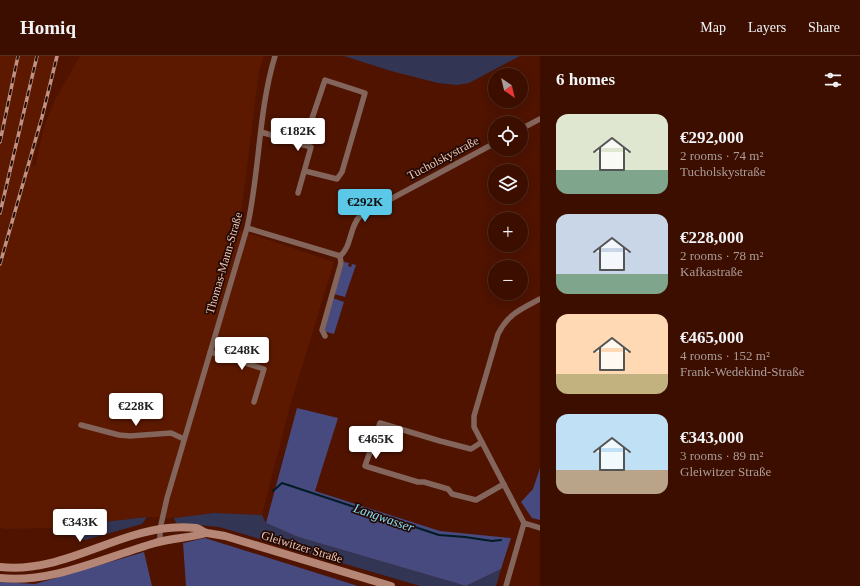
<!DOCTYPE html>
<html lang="en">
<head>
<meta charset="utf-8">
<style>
  :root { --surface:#3b0e00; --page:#42170a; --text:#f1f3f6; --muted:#ac9c99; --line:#542e22; --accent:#5ac8e6 }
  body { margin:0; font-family:"Times New Roman",serif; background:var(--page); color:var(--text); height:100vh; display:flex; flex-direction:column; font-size:15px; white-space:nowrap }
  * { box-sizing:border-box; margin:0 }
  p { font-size:13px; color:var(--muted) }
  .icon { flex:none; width:22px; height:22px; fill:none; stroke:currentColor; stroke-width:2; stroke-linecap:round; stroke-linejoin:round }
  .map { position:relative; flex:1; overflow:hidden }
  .sheet { display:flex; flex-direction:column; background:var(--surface); width:320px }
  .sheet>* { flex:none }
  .needle { width:26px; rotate:145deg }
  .controls { position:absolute; left:488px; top:12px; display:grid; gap:8px }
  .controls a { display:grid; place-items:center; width:40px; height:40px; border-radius:50%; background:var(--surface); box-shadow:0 2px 10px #0003,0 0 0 1px var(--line); font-size:20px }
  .price { position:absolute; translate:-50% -34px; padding:0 9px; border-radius:4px; background:#fff; color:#222; font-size:13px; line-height:26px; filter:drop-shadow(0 1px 2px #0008) }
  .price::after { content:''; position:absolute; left:50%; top:24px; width:12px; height:9px; margin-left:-6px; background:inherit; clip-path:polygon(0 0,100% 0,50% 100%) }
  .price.active { background:var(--accent); color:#111 }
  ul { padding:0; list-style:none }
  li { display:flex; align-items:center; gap:12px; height:100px; padding:0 16px }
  li span { display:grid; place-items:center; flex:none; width:112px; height:80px; border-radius:12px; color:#555 }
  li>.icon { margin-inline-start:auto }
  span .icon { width:48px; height:48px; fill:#fffc; stroke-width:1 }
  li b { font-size:17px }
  h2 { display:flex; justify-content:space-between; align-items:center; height:48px; padding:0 16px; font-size:17px }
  header { display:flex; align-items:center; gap:24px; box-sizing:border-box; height:56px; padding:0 20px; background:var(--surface); border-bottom:1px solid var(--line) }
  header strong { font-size:19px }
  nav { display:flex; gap:22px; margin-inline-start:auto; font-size:14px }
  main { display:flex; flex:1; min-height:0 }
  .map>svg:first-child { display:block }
  .built { fill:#5c1900 }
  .green { fill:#323554 }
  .forest { fill:#464a7f }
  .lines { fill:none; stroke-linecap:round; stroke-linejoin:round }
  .stream { stroke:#021b22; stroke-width:2 }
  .street { stroke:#83655b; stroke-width:5.5 }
  .secondary { stroke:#b58575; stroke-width:8 }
  .rail-casing { stroke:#bf9284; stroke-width:3.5 }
  .rail { stroke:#240a03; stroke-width:2; stroke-dasharray:6; stroke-linecap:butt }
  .labels { text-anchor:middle; stroke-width:3.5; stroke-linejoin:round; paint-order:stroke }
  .street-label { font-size:12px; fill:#eec7bb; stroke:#240a03 }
  .water-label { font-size:13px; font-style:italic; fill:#85e0fa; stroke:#240a03 }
</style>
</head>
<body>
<header>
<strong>Homiq</strong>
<nav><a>Map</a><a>Layers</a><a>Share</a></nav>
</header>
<main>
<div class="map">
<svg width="540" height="530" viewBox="0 0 540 530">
  <rect width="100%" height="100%" fill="#4f1300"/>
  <path class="built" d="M0,0H60L32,109L35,110L45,67L55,44L80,0H264L259,15L239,174L334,206L290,350L262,459L214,457L174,462L147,461L51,472L7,473L0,472Z"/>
  <path class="green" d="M344,0H520L469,27L457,29L438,27L391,15Z
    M214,457L262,459L266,467L298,481L466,530L501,513L496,530H420L219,471L176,467L174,462Z
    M147,461L142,468L85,484L51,472Z"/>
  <path class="forest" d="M344,206L349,207L348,210L351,211L352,208L356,209L345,241L334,238Z
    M333,242L344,246L334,278L323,275Z
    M297,352L338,362L315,435L440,475L511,482L501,513L466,530L298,481L266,467Z
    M540,412V464L532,462L521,446L533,433Z
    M205,482L358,530H186L183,487Z
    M144,496L152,530H0V526L35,528Z"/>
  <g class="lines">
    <path class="stream" d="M273,435L282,427L439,479L465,481L492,485L501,484"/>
    <path class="street" d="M521,73L540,63
      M261,76L311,91L298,137
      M303,89L325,24L365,37L342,116L337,123L305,115
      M247,172L340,200C352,191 349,170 361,159L495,87
      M325,280L322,274L341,207L340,200
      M210,296L264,313L254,346
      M81,369L119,379L130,380L171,377L184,383
      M482,386L471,393L440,385L380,367L365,410L418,426H424L448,433L452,438L476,444L504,428
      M524,467L540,472
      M160,485V473L167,442L247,172C260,115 258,56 275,0
      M506,530L524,467L474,371V360L498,278C508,258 521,253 540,243"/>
    <path class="secondary" d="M0,511C59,518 111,478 168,472C177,471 187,471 196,472C200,473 203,476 207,477C213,478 219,479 225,480L391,530
      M0,522C51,528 106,501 155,487C171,482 190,482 206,477"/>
    <defs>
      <path id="rail" d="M0,86L18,0
        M0,157L37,0
        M0,208L42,61L57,0"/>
    </defs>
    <use href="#rail" class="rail-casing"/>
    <use href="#rail" class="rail"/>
  </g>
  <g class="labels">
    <g class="street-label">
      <text transform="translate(443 102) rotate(-28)" y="4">Tucholskystraße</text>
      <text transform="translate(224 207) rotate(-74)" y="4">Thomas-Mann-Straße</text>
      <text transform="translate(302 491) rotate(17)" y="4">Gleiwitzer Straße</text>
    </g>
    <g class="water-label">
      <text transform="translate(384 461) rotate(19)" y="5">Langwasser</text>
    </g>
  </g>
</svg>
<div class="controls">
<a><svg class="needle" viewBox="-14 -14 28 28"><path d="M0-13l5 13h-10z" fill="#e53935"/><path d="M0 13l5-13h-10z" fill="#ac9c99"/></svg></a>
<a><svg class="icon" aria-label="locate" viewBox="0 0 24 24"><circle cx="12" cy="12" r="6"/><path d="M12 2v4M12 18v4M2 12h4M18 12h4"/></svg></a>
<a><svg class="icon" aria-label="layers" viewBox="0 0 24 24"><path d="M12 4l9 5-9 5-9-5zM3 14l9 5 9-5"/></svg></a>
<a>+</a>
<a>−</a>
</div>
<b class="price" style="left:298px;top:96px">€182K</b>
<b class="price active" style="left:365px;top:167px">€292K</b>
<b class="price" style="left:242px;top:315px">€248K</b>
<b class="price" style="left:136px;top:371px">€228K</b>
<b class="price" style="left:376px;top:404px">€465K</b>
<b class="price" style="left:80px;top:487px">€343K</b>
</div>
<section class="sheet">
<h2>6 homes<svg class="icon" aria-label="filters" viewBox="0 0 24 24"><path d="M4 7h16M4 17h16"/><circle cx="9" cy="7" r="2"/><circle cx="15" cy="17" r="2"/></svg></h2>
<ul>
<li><span style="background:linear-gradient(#dfe7d0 70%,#7fa58c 0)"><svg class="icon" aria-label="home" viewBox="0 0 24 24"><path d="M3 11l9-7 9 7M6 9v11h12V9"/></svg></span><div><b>€292,000</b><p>2 rooms · 74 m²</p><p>Tucholskystraße</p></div></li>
<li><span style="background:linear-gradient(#c9d6e8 75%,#7fa58c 0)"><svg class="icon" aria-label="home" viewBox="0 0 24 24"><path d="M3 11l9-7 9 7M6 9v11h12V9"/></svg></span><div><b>€228,000</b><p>2 rooms · 78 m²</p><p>Kafkastraße</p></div></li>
<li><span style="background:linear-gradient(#ffd9b3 75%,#c2b280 0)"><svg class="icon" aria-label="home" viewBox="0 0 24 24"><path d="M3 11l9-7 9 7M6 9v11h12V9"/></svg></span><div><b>€465,000</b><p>4 rooms · 152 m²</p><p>Frank-Wedekind-Straße</p></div></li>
<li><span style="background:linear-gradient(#bfe0f5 70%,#b9a48a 0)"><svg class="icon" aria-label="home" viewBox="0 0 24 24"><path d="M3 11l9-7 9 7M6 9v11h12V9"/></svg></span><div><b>€343,000</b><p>3 rooms · 89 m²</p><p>Gleiwitzer Straße</p></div></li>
</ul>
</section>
</main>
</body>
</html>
